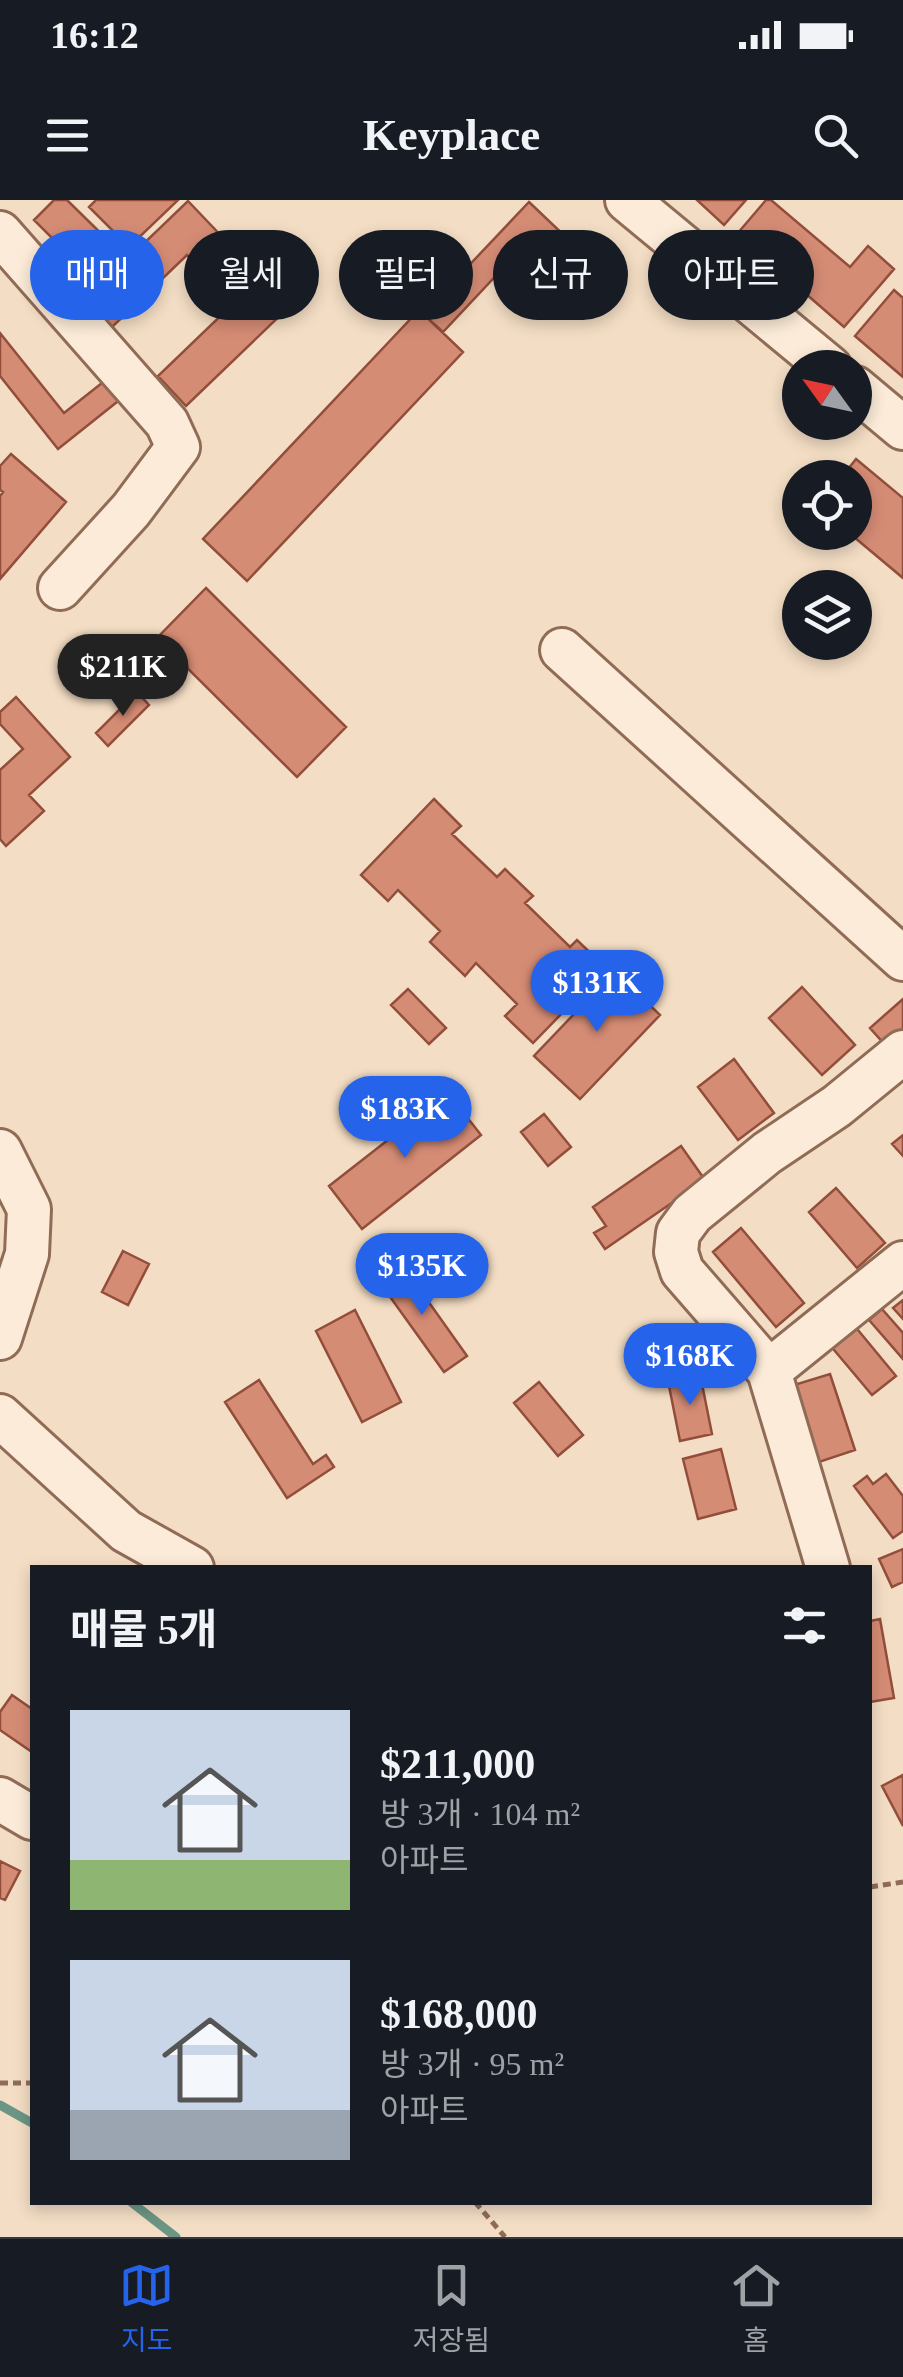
<!DOCTYPE html>
<html lang="ko">
<head>
<meta charset="utf-8">
<style>
  :root { --surface:#171b24; --page:#242831; --text:#f1f3f6; --muted:#9ea1a6; --line:#363941; --accent:#2563eb }
  body { margin:0; font-family:"Times New Roman","Noto Sans KR",serif; background:var(--page); color:var(--text); height:100vh; display:flex; flex-direction:column; font-size:38px; white-space:nowrap }
  * { box-sizing:border-box; margin:0 }
  p { font-size:32px; color:var(--muted) }
  .icon { flex:none; width:55px; height:55px; fill:none; stroke:currentColor; stroke-width:2; stroke-linecap:round; stroke-linejoin:round }
  .map { position:relative; flex:1; overflow:hidden }
  .sheet { position:absolute; left:30px; top:1365px; width:842px; height:640px; display:flex; flex-direction:column; background:var(--surface); border-radius:0px; box-shadow:0 5px 15px #0003 }
  .sheet>* { flex:none }
  .hud { position:absolute; left:30px; top:30px; width:845px; height:90px; display:flex; gap:20px }
  .needle { width:65px; rotate:303deg }
  .buttons { position:absolute; left:782px; top:150px; display:grid; gap:20px }
  .buttons a { display:grid; place-items:center; width:90px; height:90px; border-radius:50%; background:var(--surface); box-shadow:0 5px 15px #0003; font-size:50px }
  .price { position:absolute; translate:-50% -85px; padding:0 22px; border-radius:35px; background:var(--accent); color:#fff; font-size:32px; line-height:65px; filter:drop-shadow(0 2px 5px #0008) }
  .price::after { content:''; position:absolute; left:50%; top:60px; width:30px; height:22px; margin-left:-15px; background:inherit; clip-path:polygon(0 0,100% 0,50% 100%) }
  .price.current { background:#222; color:#fff }
  ul { padding:0; list-style:none }
  li { display:flex; align-items:center; gap:30px; height:250px; padding:0 40px }
  li span { display:grid; place-items:center; flex:none; width:280px; height:200px; border-radius:0px; color:#555 }
  li>.icon { margin-inline-start:auto }
  span .icon { width:120px; height:120px; fill:#fffc; stroke-width:1 }
  li b { font-size:42px }
  h2 { display:flex; justify-content:space-between; align-items:center; height:120px; padding:0 40px; font-size:42px }
  .tag { padding:0 35px; border-radius:45px; background:var(--surface); box-shadow:0 5px 15px #0003; font-size:35px; line-height:90px }
  .tag.current { background:var(--accent); color:#fff }
  .status { display:flex; justify-content:space-between; align-items:center; height:70px; padding:0 50px; background:var(--surface); direction:ltr }
  .status svg { height:28px; fill:currentColor }
  header { display:flex; justify-content:space-between; align-items:center; height:130px; padding:0 40px; background:var(--surface); font-size:45px; font-weight:600 }
  .dock { display:flex; justify-content:space-around; align-items:center; height:140px; border-top:2px solid var(--line); background:var(--surface); font-size:28px; color:var(--muted) }
  .dock a { display:grid; justify-items:center; gap:5px }
  .dock .current { color:var(--accent) }
  .map>svg:first-child { display:block }
  .lines { fill:none; stroke-linecap:round; stroke-linejoin:round }
  .stream { stroke:#6b9584; stroke-width:9 }
  .building { fill:#d58c75; stroke:#924e3a; stroke-width:2.5 }
  .minor-casing { stroke:#906c57; stroke-width:48 }
  .path { stroke:#906c57; stroke-width:5; stroke-dasharray:8 5; stroke-linecap:butt }
  .minor { stroke:#fcebd8; stroke-width:42 }
</style>
</head>
<body>
<div class="status"><b>16:12</b><svg viewBox="0 0 49 12"><path d="M0 12V9h3v3zM5 12V6h3v6zM10 12V3h3v9zM15 12V0h3v12zM26 1h20v11H26zM47 4h2v5h-2z"/></svg></div>
<header><svg class="icon" aria-label="menu" viewBox="0 0 24 24"><path d="M4 6h16M4 12h16M4 18h16"/></svg>Keyplace<svg class="icon" aria-label="search" viewBox="0 0 24 24"><circle cx="10" cy="10" r="6"/><path d="M15 15l6 6"/></svg></header>
<div class="map">
<svg width="903" height="2037" viewBox="0 0 903 2037">
  <rect width="100%" height="100%" fill="#f3ddc4"/>
  <g class="lines">
    <path class="stream" d="M0,1905L32,1923
      M131,2002L176,2037"/>
  </g>
  <path class="building" d="M54,0H67L120,52L93,79L34,20Z
    M96,0H178L129,47L89,7Z
    M697,0H746L724,25Z
    M766,0H771L850,67L868,46L894,69L844,127L737,34Z
    M188,1L289,107L186,206L158,176L233,104L187,55L111,128L85,100Z
    M529,2L591,61L550,104L507,64L443,132L423,114Z
    M894,90L903,98V177L855,136Z
    M419,110L463,152L247,381L203,339Z
    M0,133L64,213L107,179L122,198L58,249L0,176Z
    M11,254L66,302L0,379V296L3,292L0,290V266Z
    M856,259L903,298V378L848,332H855V278H841Z
    M206,388L346,527L297,577L157,438Z
    M137,492L149,505L108,546L96,533Z
    M16,497L70,557L29,595L44,611L6,646L0,639V570L23,549L0,524V512Z
    M434,599L461,626L452,634L497,677L505,669L533,696L525,703L570,747L577,740L606,768L533,843L505,816L517,804L476,763L465,776L430,742L440,731L398,690L388,701L361,675Z
    M615,771L660,815L580,899L534,856Z
    M802,787L855,845L822,875L769,818Z
    M408,789L446,828L429,844L391,805Z
    M903,799V833L887,847L870,828Z
    M734,859L774,913L738,940L698,887Z
    M448,893L481,935L362,1029L329,986Z
    M544,914L571,947L548,966L521,932Z
    M903,935V956L892,944Z
    M681,946L705,980L605,1049L594,1033L606,1026L593,1007Z
    M836,988L885,1043L857,1068L809,1012Z
    M741,1028L804,1103L776,1127L713,1052Z
    M123,1051L149,1064L128,1105L102,1092Z
    M401,1063L467,1156L444,1172L378,1080Z
    M903,1100V1119L893,1108Z
    M882,1109L903,1133V1159L869,1120Z
    M355,1110L401,1202L362,1222L316,1131Z
    M853,1124L896,1176L872,1195L829,1144Z
    M700,1174L712,1234L680,1241L668,1181Z
    M830,1174L855,1250L819,1262L794,1185Z
    M259,1180L313,1264L326,1255L334,1267L287,1298L225,1202Z
    M539,1182L583,1235L558,1256L514,1203Z
    M721,1249L736,1309L698,1319L683,1259Z
    M886,1274L903,1296V1331L893,1338L854,1286L867,1276L873,1284Z
    M903,1349V1382L892,1387L879,1359Z
    M880,1419L894,1498L870,1502V1421Z
    M12,1495L32,1509V1552L0,1530V1512Z
    M903,1575V1626L882,1586Z
    M0,1661L20,1671L5,1700L0,1698Z"/>
  <g class="lines">
    <defs>
      <path id="minor" d="M627,0L830,168
        M0,33L167,223L178,247L131,310L60,388
        M855,188L903,228
        M562,450L903,759
        M0,951L29,1009L27,1054L0,1138
        M769,1171L903,1063
        M0,1216L126,1331L192,1368
        M828,1368L769,1171L682,1071L676,1052L678,1033L692,1014L767,953L837,906L903,852
        M0,1599L32,1618"/>
    </defs>
    <use href="#minor" class="minor-casing"/>
    <path class="path" d="M870,1687L903,1682
      M0,1883H32
      M475,2002L505,2037"/>
    <use href="#minor" class="minor"/>
  </g>
</svg>
<div class="buttons">
<a><svg class="needle" viewBox="-14 -14 28 28"><path d="M0-13l5 13h-10z" fill="#e53935"/><path d="M0 13l5-13h-10z" fill="#9ea1a6"/></svg></a>
<a><svg class="icon" aria-label="locate" viewBox="0 0 24 24"><circle cx="12" cy="12" r="6"/><path d="M12 2v4M12 18v4M2 12h4M18 12h4"/></svg></a>
<a><svg class="icon" aria-label="layers" viewBox="0 0 24 24"><path d="M12 4l9 5-9 5-9-5zM3 14l9 5 9-5"/></svg></a>
</div>
<b class="price current" style="left:123px;top:519px">$211K</b>
<b class="price" style="left:597px;top:835px">$131K</b>
<b class="price" style="left:405px;top:961px">$183K</b>
<b class="price" style="left:422px;top:1118px">$135K</b>
<b class="price" style="left:690px;top:1208px">$168K</b>
<div class="hud">
<a class="tag current">매매</a>
<a class="tag">월세</a>
<a class="tag">필터</a>
<a class="tag">신규</a>
<a class="tag">아파트</a>
</div>
<section class="sheet">
<h2>매물 5개<svg class="icon" aria-label="filters" viewBox="0 0 24 24"><path d="M4 7h16M4 17h16"/><circle cx="9" cy="7" r="2"/><circle cx="15" cy="17" r="2"/></svg></h2>
<ul>
<li><span style="background:linear-gradient(#c9d6e8 75%,#8fb573 0)"><svg class="icon" aria-label="home" viewBox="0 0 24 24"><path d="M3 11l9-7 9 7M6 9v11h12V9"/></svg></span><div><b>$211,000</b><p>방 3개 · 104 m²</p><p>아파트</p></div></li>
<li><span style="background:linear-gradient(#c9d6e8 75%,#9aa5b1 0)"><svg class="icon" aria-label="home" viewBox="0 0 24 24"><path d="M3 11l9-7 9 7M6 9v11h12V9"/></svg></span><div><b>$168,000</b><p>방 3개 · 95 m²</p><p>아파트</p></div></li>
</ul>
</section>
</div>
<nav class="dock">
<a class="current"><svg class="icon" aria-label="map" viewBox="0 0 24 24"><path d="M3 6l6-2 6 2 6-2v14l-6 2-6-2-6 2zM9 4v14M15 6v14"/></svg>지도</a>
<a><svg class="icon" aria-label="saved" viewBox="0 0 24 24"><path d="M7 4h10v16l-5-4-5 4z"/></svg>저장됨</a>
<a><svg class="icon" aria-label="home" viewBox="0 0 24 24"><path d="M3 11l9-7 9 7M6 9v11h12V9"/></svg>홈</a>
</nav>
</body>
</html>
